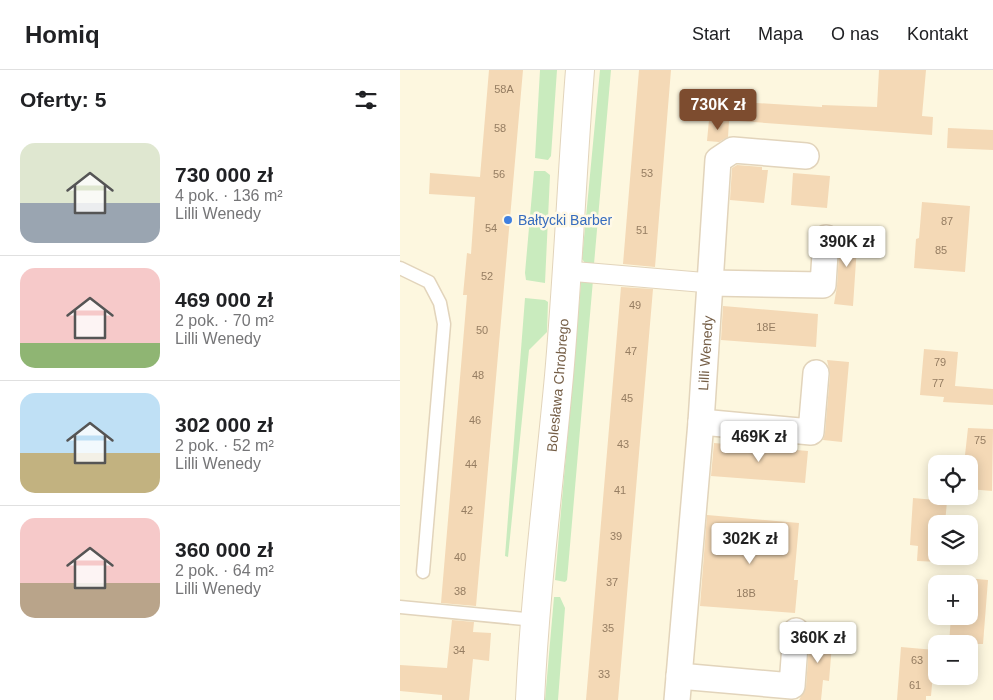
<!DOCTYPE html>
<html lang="pl">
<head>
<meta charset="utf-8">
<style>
  :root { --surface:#fff; --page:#f2f2f2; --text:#202124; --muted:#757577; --line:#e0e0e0; --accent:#7d4c2f }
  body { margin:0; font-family:Helvetica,sans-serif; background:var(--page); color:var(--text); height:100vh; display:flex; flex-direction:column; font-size:19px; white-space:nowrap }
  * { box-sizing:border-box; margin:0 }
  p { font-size:16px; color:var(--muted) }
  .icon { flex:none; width:28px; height:28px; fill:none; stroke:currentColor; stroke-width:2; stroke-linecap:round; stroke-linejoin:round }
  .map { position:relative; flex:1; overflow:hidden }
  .sheet { display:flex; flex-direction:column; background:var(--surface); width:400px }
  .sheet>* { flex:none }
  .tools { position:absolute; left:528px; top:385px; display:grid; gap:10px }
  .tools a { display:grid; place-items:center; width:50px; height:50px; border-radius:10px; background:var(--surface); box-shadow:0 2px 12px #0003; font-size:25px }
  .price { position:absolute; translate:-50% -42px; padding:0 11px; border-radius:5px; background:#fff; color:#222; font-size:16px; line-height:32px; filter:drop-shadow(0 1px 2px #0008) }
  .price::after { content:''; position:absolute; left:50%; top:30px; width:15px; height:11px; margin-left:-8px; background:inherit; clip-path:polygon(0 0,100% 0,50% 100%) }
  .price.selected { background:var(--accent); color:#fff }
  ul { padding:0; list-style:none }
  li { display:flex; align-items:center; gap:15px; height:125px; padding:0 20px }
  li+li { border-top:1px solid var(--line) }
  li span { display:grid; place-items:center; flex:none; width:140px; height:100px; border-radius:15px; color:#555 }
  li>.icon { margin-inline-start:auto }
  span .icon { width:60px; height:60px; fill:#fffc; stroke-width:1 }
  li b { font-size:21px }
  h2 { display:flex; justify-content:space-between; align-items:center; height:60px; padding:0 20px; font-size:21px }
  header { display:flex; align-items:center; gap:30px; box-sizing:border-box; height:70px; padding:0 25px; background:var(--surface); border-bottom:1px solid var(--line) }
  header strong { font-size:24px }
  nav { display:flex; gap:28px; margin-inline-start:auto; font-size:18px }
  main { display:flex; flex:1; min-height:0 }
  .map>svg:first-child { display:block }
  .green { fill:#c9ebbe }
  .building { fill:#f4d9b6 }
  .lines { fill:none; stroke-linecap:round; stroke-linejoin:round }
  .service-casing { stroke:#e2d4bb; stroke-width:15 }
  .pedestrian-casing { stroke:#e2d4bb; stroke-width:21 }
  .minor-casing { stroke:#e2d4bb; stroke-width:28 }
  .tertiary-casing { stroke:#e2d4bb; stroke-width:30 }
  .service { stroke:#fff; stroke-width:12 }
  .pedestrian { stroke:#fff; stroke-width:19 }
  .minor { stroke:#fff; stroke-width:25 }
  .tertiary { stroke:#fff; stroke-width:28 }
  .shop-dot { fill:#3f7fe0; stroke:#fff9e7; stroke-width:2 }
  .labels { text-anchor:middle; stroke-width:5; stroke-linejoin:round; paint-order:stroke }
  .number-label { font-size:11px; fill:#957d62 }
  .shop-label { font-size:14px; fill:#366cbe; stroke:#fff9e7; text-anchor:start }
  .street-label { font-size:14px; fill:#755e46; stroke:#fff9e7 }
</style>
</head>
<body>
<header>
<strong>Homiq</strong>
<nav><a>Start</a><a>Mapa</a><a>O nas</a><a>Kontakt</a></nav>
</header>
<main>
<section class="sheet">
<h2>Oferty: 5<svg class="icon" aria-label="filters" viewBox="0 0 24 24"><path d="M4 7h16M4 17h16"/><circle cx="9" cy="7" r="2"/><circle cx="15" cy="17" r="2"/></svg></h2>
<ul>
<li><span style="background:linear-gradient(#dfe7d0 60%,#9aa5b1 0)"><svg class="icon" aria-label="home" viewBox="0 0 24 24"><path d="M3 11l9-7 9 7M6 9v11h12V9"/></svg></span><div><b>730 000 zł</b><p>4 pok. · 136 m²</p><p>Lilli Wenedy</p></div></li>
<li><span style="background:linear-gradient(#f6c9c9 75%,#8fb573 0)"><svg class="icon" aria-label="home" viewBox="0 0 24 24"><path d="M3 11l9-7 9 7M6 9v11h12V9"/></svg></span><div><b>469 000 zł</b><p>2 pok. · 70 m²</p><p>Lilli Wenedy</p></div></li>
<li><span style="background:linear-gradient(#bfe0f5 60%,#c2b280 0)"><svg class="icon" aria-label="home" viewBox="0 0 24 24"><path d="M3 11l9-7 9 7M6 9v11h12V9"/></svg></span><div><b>302 000 zł</b><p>2 pok. · 52 m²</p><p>Lilli Wenedy</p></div></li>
<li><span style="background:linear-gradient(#f6c9c9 65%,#b9a48a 0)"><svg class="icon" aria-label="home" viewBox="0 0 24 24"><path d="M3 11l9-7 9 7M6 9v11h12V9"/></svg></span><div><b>360 000 zł</b><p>2 pok. · 64 m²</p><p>Lilli Wenedy</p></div></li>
</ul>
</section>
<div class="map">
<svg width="593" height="630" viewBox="0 0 593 630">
  <rect width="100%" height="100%" fill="#fdf7df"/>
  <path class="green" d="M140,0H157L151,86L148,90L135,88Z
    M200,0H211L194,194L185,193L182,189Z
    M134,101H145L150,105L145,213L126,210L125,203Z
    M185,210H193L167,510L165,512L155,510L181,212Z
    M125,228L145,230L148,232L147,262L129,280L108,487L105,486Z
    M154,527H160L165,538L158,630H145Z"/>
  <path class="building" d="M89,0H123L76,536L41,533L67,225H63L67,183L71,184L75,127L29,124L30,103L80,107Z
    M239,0H271L255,197L223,194Z
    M479,0H526L522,46L533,47L532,65L339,51L340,32L422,37V35L477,37Z
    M309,50L329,51L328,67L319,72L307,71Z
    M548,58L593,60V80L547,78Z
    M337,95L362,97V100H368L364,133L330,130L332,98Z
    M393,103L430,106L427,138L391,135Z
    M522,132L570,136L565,202L514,198L516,169L519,168Z
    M439,160L458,161L453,236L434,234L437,216L440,169Z
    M221,217L253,219L226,536L218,630H186Z
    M323,236L418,244L416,277L321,270Z
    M524,279L558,282L555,316L593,319V335L543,332L544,327L520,325Z
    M427,290L449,292L442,372L423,370L425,363L430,304Z
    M568,358L593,359L592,421L569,419V394H564Z
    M314,373L408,381L405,413L311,406Z
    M513,428L547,431L545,454H536V486H541V492L517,491L518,476L510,475Z
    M307,445L399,453L394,510H398L395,543L300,536Z
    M554,507L588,510L583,574H549L551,546H569V514H554Z
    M52,550L74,552L73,562L91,563L89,591L73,589L69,630H42V625L0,621V595L47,598Z
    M410,560L433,562L429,611L423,610L421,630H399L406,617Z
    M501,577L535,580L531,626H526V630H497Z"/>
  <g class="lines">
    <defs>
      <path id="service" d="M0,198L29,212L40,233L44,254L23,502
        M0,537L135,550"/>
      <path id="pedestrian" d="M168,201L310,213"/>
      <g id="minor">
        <path d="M310,213L423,215L426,168"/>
        <path d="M301,352L411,362L416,303"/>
        <path d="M279,606L392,616L396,561"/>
        <path id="s1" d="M277,630L301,352L318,90L333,80L406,86"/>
      </g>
      <g id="tertiary">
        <path id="s2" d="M130,630C135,522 149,414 159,306C168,204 172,102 180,0"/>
      </g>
    </defs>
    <use href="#service" class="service-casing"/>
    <use href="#pedestrian" class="pedestrian-casing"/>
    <use href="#minor" class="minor-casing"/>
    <use href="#tertiary" class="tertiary-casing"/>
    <use href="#service" class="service"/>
    <use href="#pedestrian" class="pedestrian"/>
    <use href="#minor" class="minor"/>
    <use href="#tertiary" class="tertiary"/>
  </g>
  <circle class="shop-dot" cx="108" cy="150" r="5"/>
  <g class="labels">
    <g class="number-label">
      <text x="104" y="23">58A</text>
      <text x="100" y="62">58</text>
      <text x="247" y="107">53</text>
      <text x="99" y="108">56</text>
      <text x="547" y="155">87</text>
      <text x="91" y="162">54</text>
      <text x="242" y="164">51</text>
      <text x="541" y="184">85</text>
      <text x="87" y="210">52</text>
      <text x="235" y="239">49</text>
      <text x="366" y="261">18E</text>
      <text x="82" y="264">50</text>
      <text x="231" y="285">47</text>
      <text x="540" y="296">79</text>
      <text x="78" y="309">48</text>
      <text x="538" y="317">77</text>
      <text x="227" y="332">45</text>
      <text x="75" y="354">46</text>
      <text x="580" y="374">75</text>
      <text x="223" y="378">43</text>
      <text x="71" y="398">44</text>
      <text x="220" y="424">41</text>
      <text x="67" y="444">42</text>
      <text x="216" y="470">39</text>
      <text x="60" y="491">40</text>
      <text x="212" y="516">37</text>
      <text x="60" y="525">38</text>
      <text x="346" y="527">18B</text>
      <text x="208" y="562">35</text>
      <text x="59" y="584">34</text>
      <text x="517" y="594">63</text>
      <text x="204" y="608">33</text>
      <text x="515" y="619">61</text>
    </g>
    <g class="shop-label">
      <text x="118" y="155">Bałtycki Barber</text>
    </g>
    <g class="street-label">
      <text dy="5" stroke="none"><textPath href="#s1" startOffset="348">Lilli Wenedy</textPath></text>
      <text dy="5" stroke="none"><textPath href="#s2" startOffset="316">Bolesława Chrobrego</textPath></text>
    </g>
  </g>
</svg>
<div class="tools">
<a><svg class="icon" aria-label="locate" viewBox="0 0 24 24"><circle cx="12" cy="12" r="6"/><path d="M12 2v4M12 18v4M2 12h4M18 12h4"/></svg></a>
<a><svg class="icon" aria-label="layers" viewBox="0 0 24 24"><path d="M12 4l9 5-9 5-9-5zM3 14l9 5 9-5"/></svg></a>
<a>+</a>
<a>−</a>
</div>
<b class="price selected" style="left:318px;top:61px">730K zł</b>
<b class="price" style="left:447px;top:198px">390K zł</b>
<b class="price" style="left:359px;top:393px">469K zł</b>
<b class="price" style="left:350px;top:495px">302K zł</b>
<b class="price" style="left:418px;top:594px">360K zł</b>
</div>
</main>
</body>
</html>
